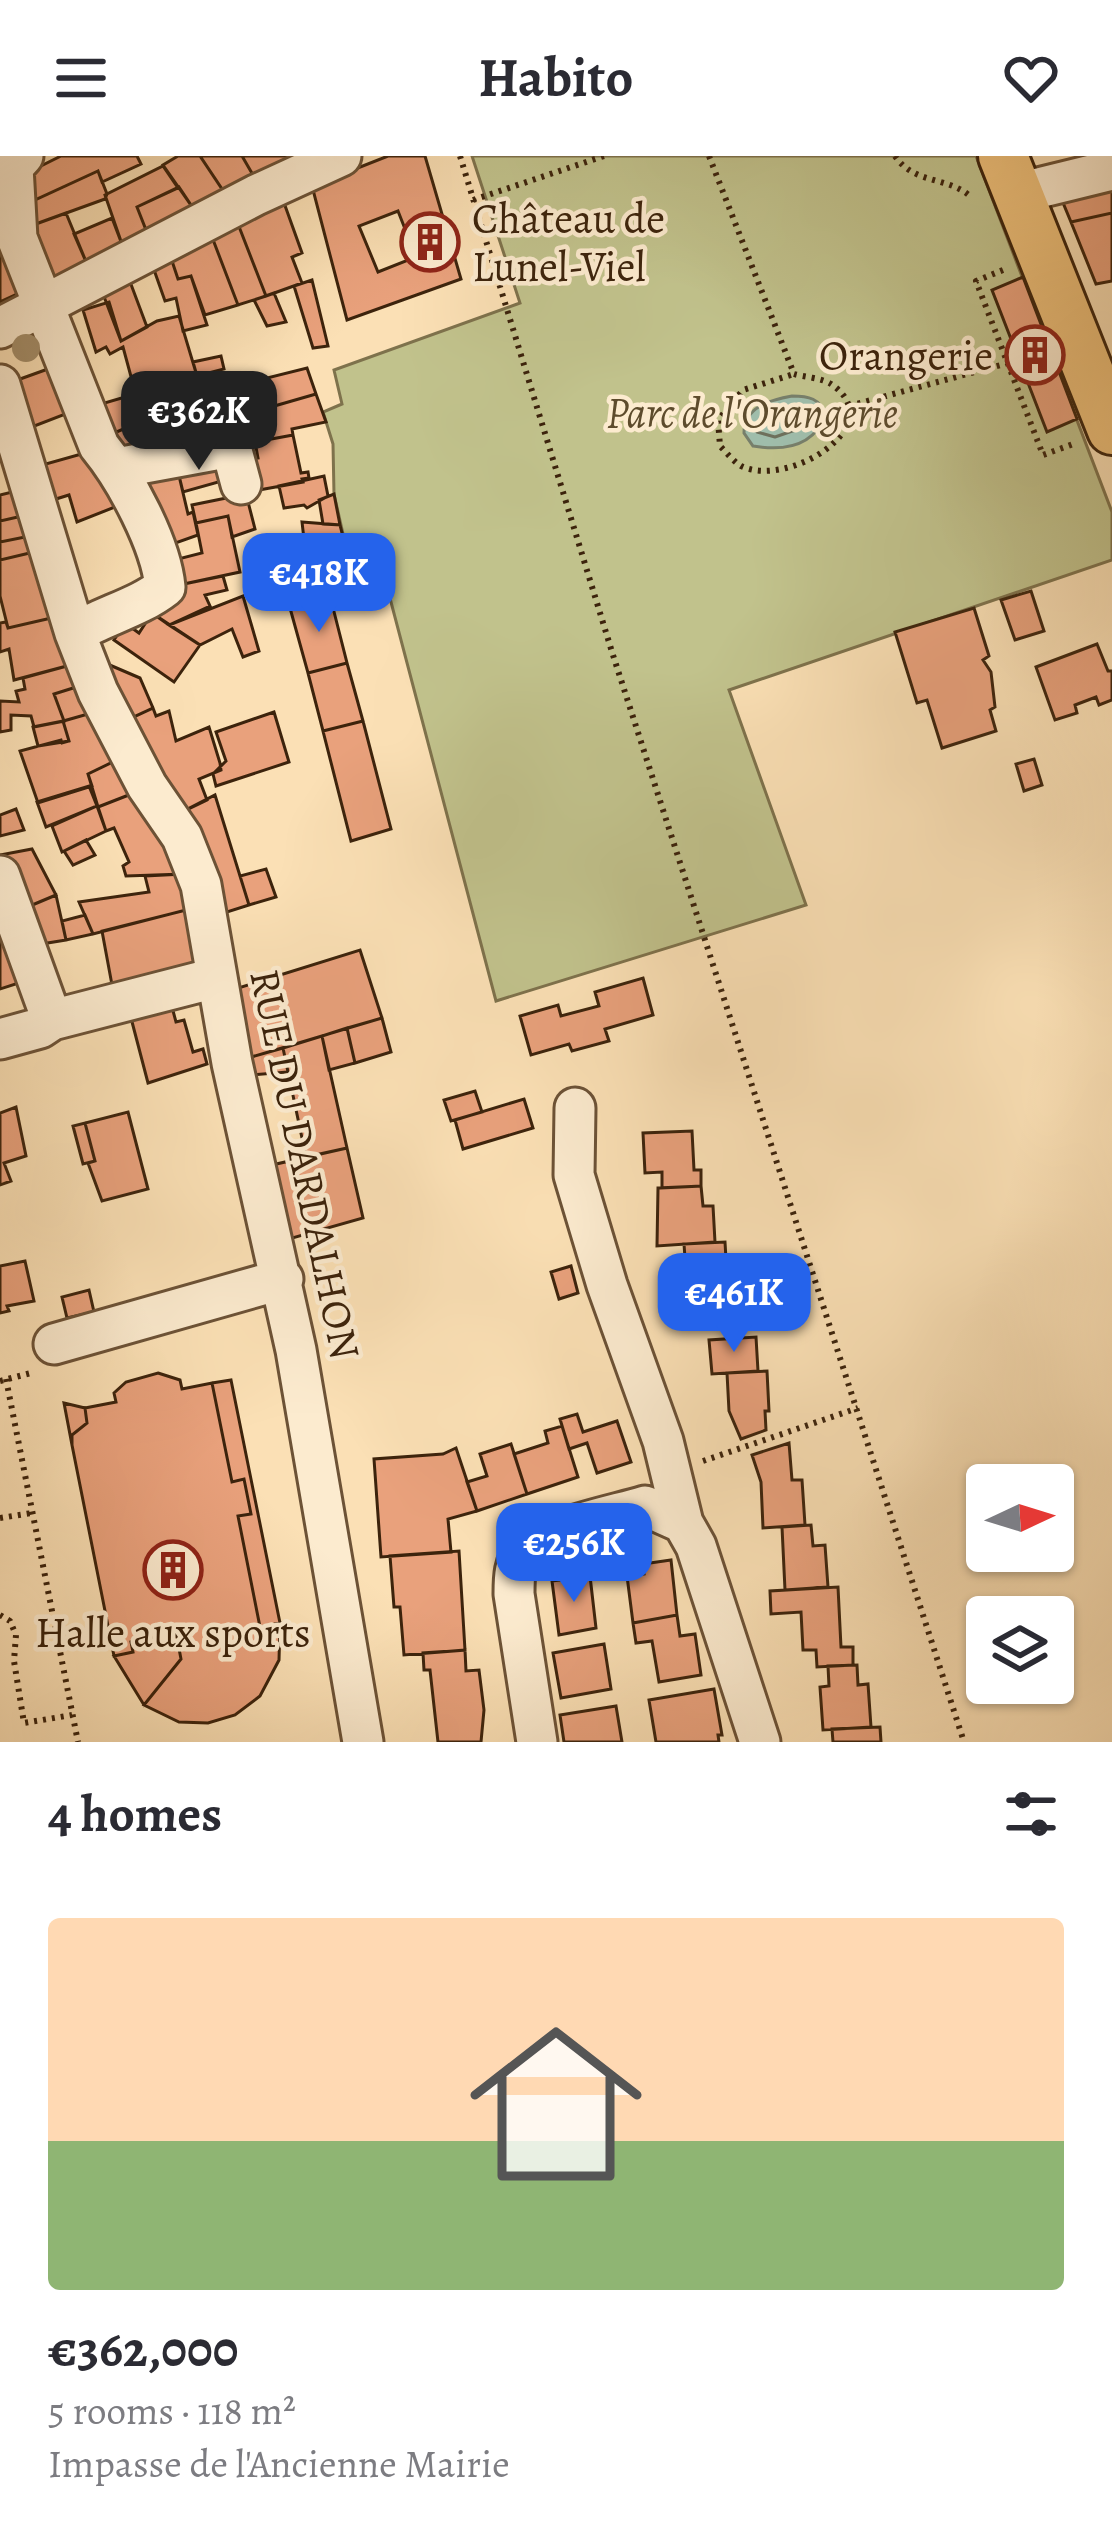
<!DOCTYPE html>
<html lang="en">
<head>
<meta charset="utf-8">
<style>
  :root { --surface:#fff; --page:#f2f2f3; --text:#2b2b33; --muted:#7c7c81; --accent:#2563eb }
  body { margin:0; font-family:Alegreya,serif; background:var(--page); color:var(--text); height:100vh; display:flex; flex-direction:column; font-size:45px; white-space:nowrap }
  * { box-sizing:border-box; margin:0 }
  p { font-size:39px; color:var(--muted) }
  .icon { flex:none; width:66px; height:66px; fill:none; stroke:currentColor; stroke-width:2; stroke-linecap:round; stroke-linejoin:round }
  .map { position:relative; height:1586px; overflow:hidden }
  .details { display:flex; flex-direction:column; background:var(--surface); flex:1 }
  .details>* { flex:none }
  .needle { width:78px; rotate:86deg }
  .fabs { position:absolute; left:966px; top:1308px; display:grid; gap:24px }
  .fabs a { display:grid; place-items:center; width:108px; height:108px; border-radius:12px; background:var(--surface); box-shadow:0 3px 9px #0004; font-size:60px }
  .price { position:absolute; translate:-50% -102px; padding:0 27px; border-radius:24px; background:var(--accent); color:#fff; font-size:39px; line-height:78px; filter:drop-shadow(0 3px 6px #0008) }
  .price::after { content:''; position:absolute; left:50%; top:72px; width:36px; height:27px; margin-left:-18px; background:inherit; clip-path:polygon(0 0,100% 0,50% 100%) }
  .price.selected { background:#222; color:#fff }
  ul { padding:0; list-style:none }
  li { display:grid; align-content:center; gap:24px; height:636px; padding:0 48px }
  li span { display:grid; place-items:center; height:372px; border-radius:12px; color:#555 }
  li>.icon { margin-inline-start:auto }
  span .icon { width:216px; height:216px; fill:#fffc; stroke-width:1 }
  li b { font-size:51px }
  h2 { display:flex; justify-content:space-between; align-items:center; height:144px; padding:0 48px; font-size:51px }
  header { display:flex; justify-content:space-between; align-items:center; height:156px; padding:0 48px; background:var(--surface); font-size:54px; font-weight:700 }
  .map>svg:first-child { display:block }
  .green { fill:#c1c28c; stroke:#7e724c; stroke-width:3 }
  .water { fill:#9fbdab; stroke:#777f6b; stroke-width:3 }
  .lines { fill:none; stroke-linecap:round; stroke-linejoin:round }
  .shore { stroke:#6e705c; stroke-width:3 }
  .building { fill:#e9a17c; stroke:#3c230c; stroke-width:3; fill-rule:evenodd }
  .minor-casing { stroke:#6c5236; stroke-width:45 }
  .major-casing { stroke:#3c230c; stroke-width:54 }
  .path { stroke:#3c230c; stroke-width:6; stroke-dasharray:3 6; stroke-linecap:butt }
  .minor { stroke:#fcebcf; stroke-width:39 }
  .major { stroke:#eec07a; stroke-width:48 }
  .tree { fill:#a48e6a }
  .labels { text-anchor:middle; stroke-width:9; stroke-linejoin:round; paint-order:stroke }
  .poi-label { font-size:42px; fill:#3c230c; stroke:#fcebcf; text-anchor:start }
  .park-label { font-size:42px; font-style:italic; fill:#5d4b2c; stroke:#fcebcf }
  .street-label { font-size:42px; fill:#3c230c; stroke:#fcebcf }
</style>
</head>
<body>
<header><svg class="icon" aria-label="menu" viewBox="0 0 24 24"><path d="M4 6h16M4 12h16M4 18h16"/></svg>Habito<svg class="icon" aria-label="heart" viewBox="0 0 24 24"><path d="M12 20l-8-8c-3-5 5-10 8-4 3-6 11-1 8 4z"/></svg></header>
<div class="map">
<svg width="1112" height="1586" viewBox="0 0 1112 1586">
  <rect width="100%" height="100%" fill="#fbe0b5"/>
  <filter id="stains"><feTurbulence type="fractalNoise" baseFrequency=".00167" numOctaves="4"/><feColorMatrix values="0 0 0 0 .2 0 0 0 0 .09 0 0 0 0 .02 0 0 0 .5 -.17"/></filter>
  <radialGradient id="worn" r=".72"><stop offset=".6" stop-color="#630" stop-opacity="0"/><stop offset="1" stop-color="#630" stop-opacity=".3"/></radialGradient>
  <path class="green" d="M472,0H976L1112,356V404L729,534L806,749L496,845L386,427L355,408L350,409L334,338L333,288L323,256L342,248L334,214L520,147Z"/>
  <path class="water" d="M792,240C807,240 822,242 825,260C813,291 783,295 753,290L744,277C744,251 770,244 792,240Z"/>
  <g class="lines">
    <path class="shore" d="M792,252L811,256L804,271L775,281L757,276V269L770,258Z"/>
  </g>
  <path class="building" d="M61,0H137L141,8L102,26L98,15L22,50L21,20Z
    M178,0H200L224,36L193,52L163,9Z
    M200,0H242L253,19L224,36Z
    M242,0H288L289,2L253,19Z
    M388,0H425L461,123L347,164L312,30ZM398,55L416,101L378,116L359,70Z
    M163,10L178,32L137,51L148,79L123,91L105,39Z
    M98,15L107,38L105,43L22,73V50Z
    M1112,25V57L1071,66L1059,37Z
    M179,31L193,52L148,79L137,51Z
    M283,44L302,97L292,101L302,127L266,140L238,68Z
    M66,57L87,108L43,128L22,73Z
    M1112,57V125L1096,128L1071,66Z
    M112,62L123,91L87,108L74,78Z
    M238,68L266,140L238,149L212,81Z
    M212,81L238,149L205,159L191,120L178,123L171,102Z
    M17,95L30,132L0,146V101Z
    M171,102L178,123L191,120L207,169L183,175L176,142L165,145L153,111Z
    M1023,121L1077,263L1047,276L992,134Z
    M129,123L147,171L121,185L103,138Z
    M312,124L328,190L313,192L294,130Z
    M274,137L286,166L267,170L254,144Z
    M109,146L121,185L157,165L179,160L197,220L136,239L123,191L110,198L106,191L96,196L87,167L83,154Z
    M221,200L224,213L197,220L193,206Z
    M59,209L76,254L24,274L9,227Z
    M307,212L316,238L250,257L253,278L183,292L175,251L202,240L207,268L249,258L243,228Z
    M197,220L202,240L107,280L101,248Z
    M316,238L326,266L292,273L293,279L255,286L250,257Z
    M175,251L180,274L170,279L173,294L118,303L107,280Z
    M293,279L301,317L308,316L309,322L302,323L303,326L259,334L251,303L258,302L255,286Z
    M92,295L125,347L77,366L69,339L43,347L35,311Z
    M215,300L222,325L183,336L176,307Z
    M176,307L188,358L193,356L198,379L170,389L130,316Z
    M324,320L328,340L307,352L304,349L284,352L279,330Z
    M24,333L31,358L0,365V339Z
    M246,338L255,373L232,381L228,360L196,367L192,349Z
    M334,338L340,369L323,368L319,344Z
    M31,358L35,379L0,386V365Z
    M228,360L240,416L179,429L174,404L202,397L196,367Z
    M302,366L340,369L350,409L308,418Z
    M35,379L38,395L0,404V386Z
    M38,395L60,460L8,472L0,440V404Z
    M223,420L227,434L205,439L210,450L169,469L152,457L179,429Z
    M284,422L289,437L254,444L251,430Z
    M1031,435L1044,475L1015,484L1001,444Z
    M243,440L259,495L243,501L232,473L200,489L169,469Z
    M330,440L347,507L308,517L290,452Z
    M974,452L989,500L983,504L991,516L995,551L990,554L996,575L942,592L927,544L917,547L895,476Z
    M152,457L200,489L174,526L114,484L125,467L139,477Z
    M60,460L78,507L14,524L9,493L0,496V467L6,466L8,472Z
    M1097,488L1108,515H1112V544L1099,549L1096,541L1075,549L1077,557L1055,564L1036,511Z
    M98,504L140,522L153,552L123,566Z
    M78,507L86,528L54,538L64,565L34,571L31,560L11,559V574L0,576V545L19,546L16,535L25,533L23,522Z
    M347,507L363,565L323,575L308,517Z
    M86,528L95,556L64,565L54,538Z
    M153,552L156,560L169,555L176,585L209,571L220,607L221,614L199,623L207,644L182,656L123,566Z
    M95,556L121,602L88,618L92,630L38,647L20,595L61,584L62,587L69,585L63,565Z
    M274,556L289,606L216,630L213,618L226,605L216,576Z
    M63,565L69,585L38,590L33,571Z
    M363,565L391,673L351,685L323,575Z
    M121,602L139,635L98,651L88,618Z
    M1034,603L1042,629L1024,635L1016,608Z
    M89,630L97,650L46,671L37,646Z
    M139,635L184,718L126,720L123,710L129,706L114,672L106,675L98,651Z
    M215,639L249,749L224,757L182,656Z
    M97,650L106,675L62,696L52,670Z
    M16,653L24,674L0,680V659Z
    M86,684L95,699L73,709L64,695Z
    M32,693L56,739L18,755L0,699Z
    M266,713L276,741L249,749L240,720Z
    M184,718L190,753L93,778L79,746L149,736L145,720Z
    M56,739L66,784L29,790L18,755Z
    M0,747L28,824L0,833Z
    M190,753L199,807L112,829L102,775Z
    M85,759L93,778L66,784L62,765Z
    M360,794L382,862L248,902L235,833Z
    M643,822L653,859L605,873L609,885L572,895L569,888L531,899L520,860L558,849L561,860L599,850L595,836Z
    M172,851L176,866L184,864L193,896L203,893L207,908L148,927L131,862Z
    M382,862L391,896L355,907L347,872Z
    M347,872L355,907L329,914L322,880Z
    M322,880L347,992L306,1001L283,892Z
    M283,892L288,916L252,919L248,902Z
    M475,935L482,956L451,965L444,944Z
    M524,943L533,972L463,993L455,964Z
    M16,951L26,1000L4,1007L11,1025L0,1029V957Z
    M128,956L148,1033L102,1045L88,1007L95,1005L85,967Z
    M85,967L95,1005L83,1008L73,970Z
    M692,975L694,1014H701V1030L662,1032V1016L645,1017L643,977Z
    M347,992L363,1062L289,1083L272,1009Z
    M701,1030L703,1050H713L715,1086L657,1090L658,1032Z
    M725,1086L728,1138L694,1140L693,1115L686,1116L684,1088Z
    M25,1105L34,1145L7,1150L9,1155L0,1157V1110Z
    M571,1110L578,1137L559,1143L551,1116Z
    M89,1134L94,1156L67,1162L62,1141Z
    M756,1181L758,1215L712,1218L709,1184Z
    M767,1215L769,1255H765L766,1274L741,1283L729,1255L727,1217Z
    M158,1217L180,1224L182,1233L212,1227L232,1326L244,1323L251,1358L238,1360L260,1471L280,1467L279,1504L260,1540L235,1559L208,1567L179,1566L144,1549L181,1503L176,1477L131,1486L133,1496L114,1500L72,1289V1279L87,1267L85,1252L116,1246L114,1237L126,1226Z
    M231,1224L280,1467L260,1471L238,1360L251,1358L244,1323L232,1326L212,1227Z
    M64,1247L85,1252L87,1267L72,1279V1289Z
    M577,1258L583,1276L617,1265L631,1306L597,1317L587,1287L569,1293L560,1263Z
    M562,1270L578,1321L527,1338L514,1298L548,1287L545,1275Z
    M789,1287L792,1324H802L805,1369L763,1372L761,1326L752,1299Z
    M511,1288L527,1338L477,1355L467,1326L487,1320L480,1298Z
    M456,1292L477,1355L448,1363L451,1396L381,1401L374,1303L443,1298Z
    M811,1369L813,1390L825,1389L828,1431L785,1434L782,1371Z
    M459,1395L465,1494L404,1499L400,1451H394L390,1400Z
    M671,1404L677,1459L633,1467L627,1420L644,1418L643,1408Z
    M590,1420L596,1472L559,1479L552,1425Z
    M838,1431L841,1491H853V1509L817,1511L816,1494H803L801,1456L771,1458L770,1435Z
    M677,1459L680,1480L695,1478L701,1519L659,1526L652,1485L636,1487L633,1467Z
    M176,1477L181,1503L144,1549L114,1500L133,1496L131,1486Z
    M604,1488L611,1533L561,1542L553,1497Z
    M465,1494L466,1515L479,1514L484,1554L481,1586H438L430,1514H424L423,1497Z
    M857,1509L858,1529L868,1528L871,1571L823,1574L820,1531L829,1530L828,1510Z
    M714,1533L722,1579H718L719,1586H656L649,1544Z
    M616,1550L622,1586H564L560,1559Z
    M880,1571L881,1586H833L832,1573Z"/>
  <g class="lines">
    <defs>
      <path id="minor" d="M23,0L13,11L17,82L99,290C126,323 161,388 165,431C138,452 105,459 75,477
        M1018,37L1112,14
        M0,172L256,39L341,0
        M0,229L75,477L98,536L147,630L182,681L201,729L232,907L296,1194L363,1586
        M117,312L231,291L241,328
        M0,720L52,864L215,822
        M0,883L40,872L52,864
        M575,952L574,1019L607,1129L663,1285L683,1367L696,1390L760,1586
        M54,1188L283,1123
        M537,1586L514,1438C514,1421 514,1407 526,1393C546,1372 616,1359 645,1350L683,1367"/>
      <path id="major" d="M1003,0L1112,274"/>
    </defs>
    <use href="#minor" class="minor-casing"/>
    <use href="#major" class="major-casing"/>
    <path class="path" d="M460,0L612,496L964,1586
      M709,0L794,218
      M895,0C914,29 950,20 972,42
      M473,44L604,0
      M1003,114L976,125L1043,299L1076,287
      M794,218C804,221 822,222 831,228C892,269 788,333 741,310C734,306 726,296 720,290L718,264L743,234Z
      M849,250L1008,207
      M6,1223L78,1586
      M0,1225L31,1217
      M703,1305L858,1252
      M0,1362L32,1357
      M0,1459L10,1465L16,1479L14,1505L24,1567L72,1559"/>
    <use href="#minor" class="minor"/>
    <use href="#major" class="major"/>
  </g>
  <circle class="tree" cx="26" cy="192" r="14"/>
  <defs>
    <symbol id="building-ring" viewBox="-11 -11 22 22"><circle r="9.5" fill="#fcebcf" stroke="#8f2418" stroke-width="1.5"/><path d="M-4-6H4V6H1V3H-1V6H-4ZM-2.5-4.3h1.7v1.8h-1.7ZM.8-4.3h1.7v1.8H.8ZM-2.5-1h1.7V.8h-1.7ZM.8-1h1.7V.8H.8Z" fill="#8f2418"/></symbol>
  </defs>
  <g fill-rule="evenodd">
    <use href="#building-ring" x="397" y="53" width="66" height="66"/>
    <use href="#building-ring" x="1002" y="166" width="66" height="66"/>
    <use href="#building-ring" x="140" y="1381" width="66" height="66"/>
  </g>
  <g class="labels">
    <g class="poi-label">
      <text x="472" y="77">Château de<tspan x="472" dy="48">Lunel-Viel</tspan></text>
      <text x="993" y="214" text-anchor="end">Orangerie</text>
      <text x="173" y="1491" text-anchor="middle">Halle aux sports</text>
    </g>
    <g class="park-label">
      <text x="752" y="271">Parc de l'Orangerie</text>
    </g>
    <g class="street-label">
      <text transform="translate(306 1008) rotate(78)" y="15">RUE DU DARDALHON</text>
    </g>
  </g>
  <rect width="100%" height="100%" filter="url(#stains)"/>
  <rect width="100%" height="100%" fill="url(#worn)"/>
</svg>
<div class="fabs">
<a><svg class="needle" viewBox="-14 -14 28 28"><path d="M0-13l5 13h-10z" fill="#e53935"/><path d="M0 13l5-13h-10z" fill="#7c7c81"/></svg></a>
<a><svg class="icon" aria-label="layers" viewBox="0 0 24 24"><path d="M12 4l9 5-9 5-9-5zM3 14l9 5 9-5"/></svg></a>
</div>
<b class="price selected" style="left:199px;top:317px">€362K</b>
<b class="price" style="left:319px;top:479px">€418K</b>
<b class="price" style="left:734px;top:1199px">€461K</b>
<b class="price" style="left:574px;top:1449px">€256K</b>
</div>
<section class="details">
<h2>4 homes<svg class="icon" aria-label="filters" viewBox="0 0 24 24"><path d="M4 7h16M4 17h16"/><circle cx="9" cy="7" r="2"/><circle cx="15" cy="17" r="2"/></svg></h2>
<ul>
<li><span style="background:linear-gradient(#ffd9b3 60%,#8fb573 0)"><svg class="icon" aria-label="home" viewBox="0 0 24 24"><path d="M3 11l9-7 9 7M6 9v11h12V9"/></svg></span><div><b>€362,000</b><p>5 rooms · 118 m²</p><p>Impasse de l'Ancienne Mairie</p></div></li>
</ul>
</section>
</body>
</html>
